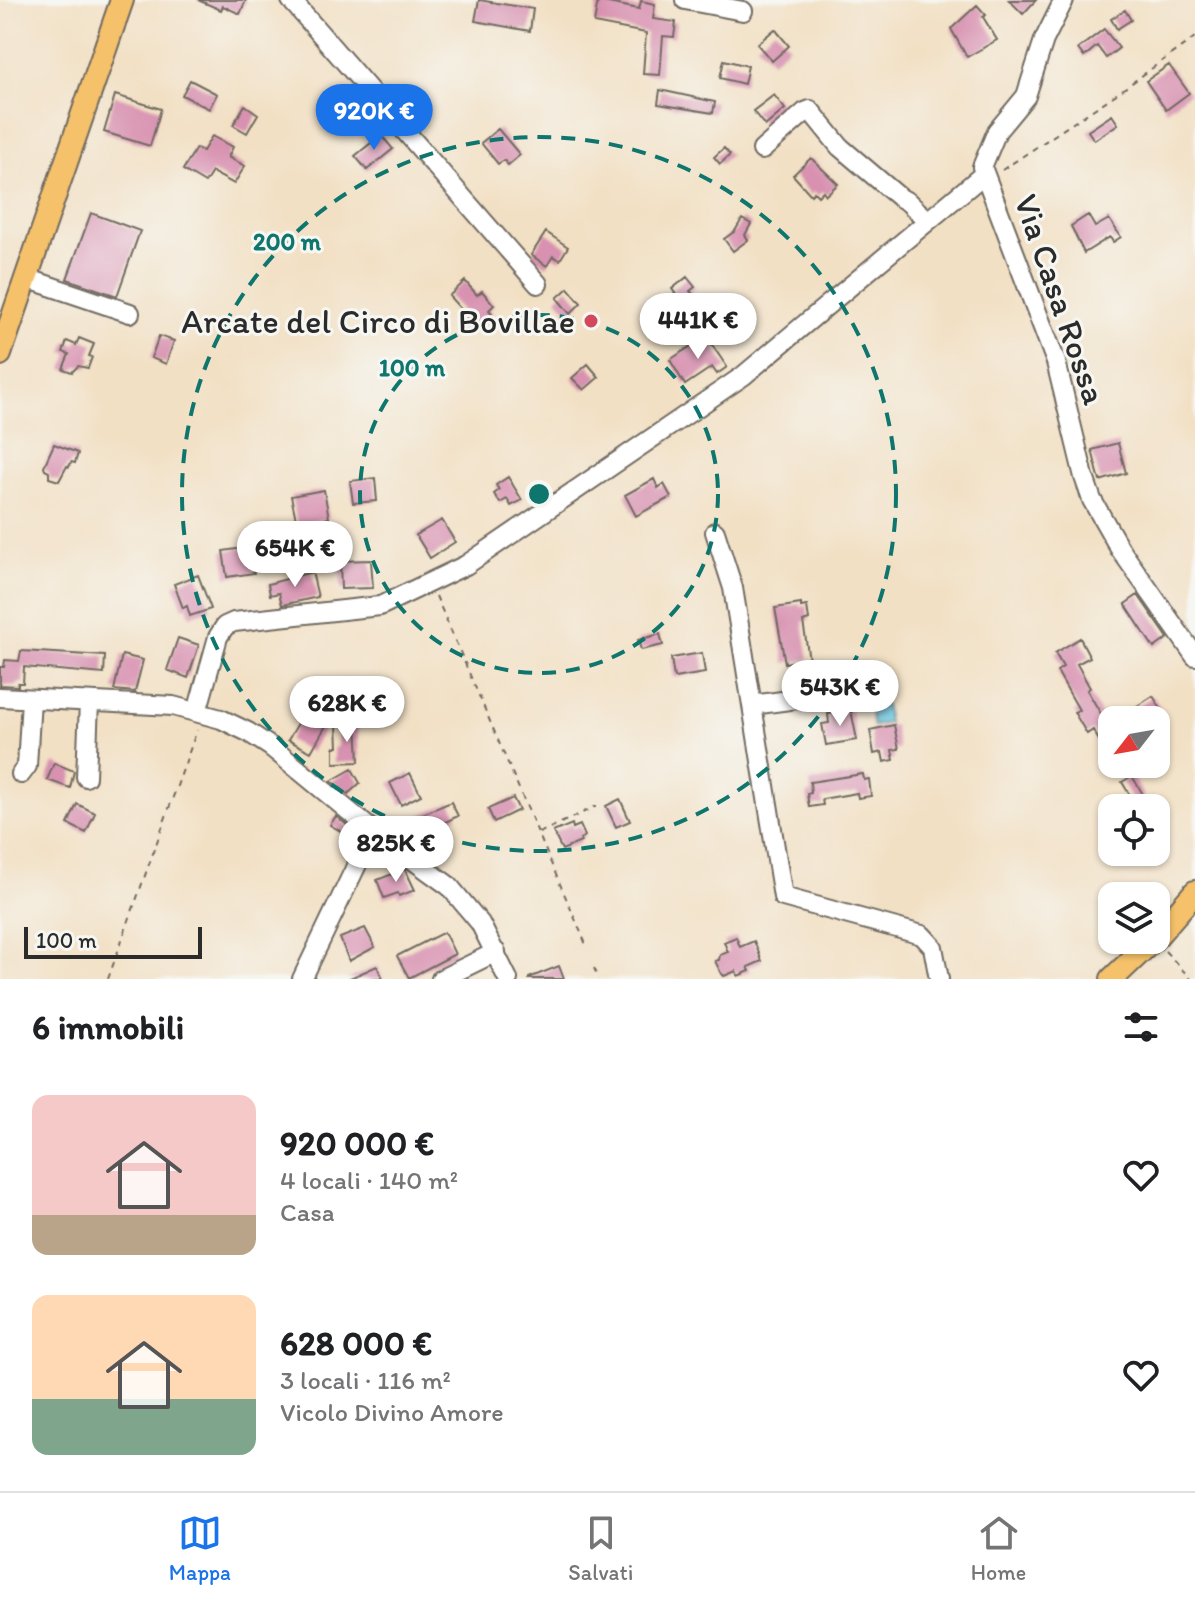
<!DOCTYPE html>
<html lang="it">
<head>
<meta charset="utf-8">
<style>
  :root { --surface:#fff; --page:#f2f2f2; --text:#202124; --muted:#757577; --line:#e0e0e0; --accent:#1a73e8 }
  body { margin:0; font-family:Itim,sans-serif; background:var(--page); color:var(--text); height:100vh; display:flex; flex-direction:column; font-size:30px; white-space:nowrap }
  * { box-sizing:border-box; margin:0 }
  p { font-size:26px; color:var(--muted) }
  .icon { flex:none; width:44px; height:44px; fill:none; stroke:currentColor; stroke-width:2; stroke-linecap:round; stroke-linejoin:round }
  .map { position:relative; height:979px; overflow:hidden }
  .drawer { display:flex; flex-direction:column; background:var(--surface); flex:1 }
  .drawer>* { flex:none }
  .needle { width:52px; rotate:239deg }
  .tools { position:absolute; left:1098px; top:706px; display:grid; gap:16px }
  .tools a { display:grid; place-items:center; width:72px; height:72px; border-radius:16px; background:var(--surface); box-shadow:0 2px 6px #0004; font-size:40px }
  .scale { position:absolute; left:24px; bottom:20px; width:178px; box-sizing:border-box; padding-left:8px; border:4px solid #2b2b2b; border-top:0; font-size:22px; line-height:28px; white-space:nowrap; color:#2b2b2b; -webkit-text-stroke:6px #f6f6f2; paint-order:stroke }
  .price { position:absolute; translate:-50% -68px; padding:0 18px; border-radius:28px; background:#fff; color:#222; font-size:26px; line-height:52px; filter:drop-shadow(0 2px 4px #0008) }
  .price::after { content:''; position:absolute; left:50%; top:48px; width:24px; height:18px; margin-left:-12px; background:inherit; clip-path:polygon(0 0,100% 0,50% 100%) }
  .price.current { background:var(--accent); color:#fff }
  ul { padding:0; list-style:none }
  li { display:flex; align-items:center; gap:24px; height:200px; padding:0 32px }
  li span { display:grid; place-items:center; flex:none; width:224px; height:160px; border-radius:16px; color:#555 }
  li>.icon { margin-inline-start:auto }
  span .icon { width:96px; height:96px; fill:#fffc; stroke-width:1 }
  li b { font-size:34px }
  h2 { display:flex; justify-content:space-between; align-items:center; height:96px; padding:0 32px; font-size:34px }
  .dock { display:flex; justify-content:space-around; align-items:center; height:112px; border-top:2px solid var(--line); background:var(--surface); font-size:22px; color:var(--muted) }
  .dock a { display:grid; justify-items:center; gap:4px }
  .dock .current { color:var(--accent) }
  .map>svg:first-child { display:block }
  .water { fill:#60c3de; stroke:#467784; stroke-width:2 }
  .building { fill:#d891b0 }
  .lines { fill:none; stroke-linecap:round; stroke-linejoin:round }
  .minor-casing { stroke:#716a61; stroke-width:22 }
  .major-casing { stroke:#716a61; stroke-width:26 }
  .path { stroke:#716a61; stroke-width:2; stroke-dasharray:6 6; stroke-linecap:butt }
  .minor { stroke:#fff; stroke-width:18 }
  .major { stroke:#f5c16b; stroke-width:22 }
  .ring { fill:none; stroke:#0f766e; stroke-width:4; stroke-dasharray:14 10 }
  .poi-dot { fill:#d1495b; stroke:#f6f6f2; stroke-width:3 }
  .labels { text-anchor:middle; stroke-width:6; stroke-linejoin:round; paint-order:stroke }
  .street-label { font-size:34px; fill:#2b2b2b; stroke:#f6f6f2 }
  .poi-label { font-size:34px; fill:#2b2b2b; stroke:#f6f6f2; text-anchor:end }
  .centre { fill:#0f766e; stroke:#f6f6f2; stroke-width:4 }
  .ring-label { font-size:24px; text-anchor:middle; font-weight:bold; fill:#0f766e; stroke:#f6f6f2; stroke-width:6; stroke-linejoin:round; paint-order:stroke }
</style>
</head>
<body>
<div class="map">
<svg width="1195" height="979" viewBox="0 0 1195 979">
  <rect width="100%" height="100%" fill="#f6f6f2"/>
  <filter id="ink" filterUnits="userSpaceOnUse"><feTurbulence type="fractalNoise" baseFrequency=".0125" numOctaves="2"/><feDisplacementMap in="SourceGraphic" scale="16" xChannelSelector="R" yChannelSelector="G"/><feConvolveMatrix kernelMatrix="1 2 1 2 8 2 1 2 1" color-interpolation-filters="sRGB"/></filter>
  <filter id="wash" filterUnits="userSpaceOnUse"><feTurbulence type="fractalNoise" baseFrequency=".006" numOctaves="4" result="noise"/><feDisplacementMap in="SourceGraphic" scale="32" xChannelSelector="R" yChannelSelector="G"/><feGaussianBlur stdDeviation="1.8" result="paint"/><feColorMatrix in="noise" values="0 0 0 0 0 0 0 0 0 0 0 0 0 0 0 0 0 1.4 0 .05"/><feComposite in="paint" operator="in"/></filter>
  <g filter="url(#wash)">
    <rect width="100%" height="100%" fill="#f2e0c4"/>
    <path class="water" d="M880,703L885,705L888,723L873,726L870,707Z"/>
    <g id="blocks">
      <path class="building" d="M198,0H246L240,14L223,6L221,10Z
        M479,0L533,9L530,31L475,21Z
        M1009,0H1036L1023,14Z
        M598,1L639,9L641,1L655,4L653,19L676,22L674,37L663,36L660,75L643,74L646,33L594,23Z
        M977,5L986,15L983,17L997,40L967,57L951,29Z
        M1125,10L1131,20L1117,29L1111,19Z
        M775,29L789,46L772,61L757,44Z
        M1104,29L1119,48L1106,58L1097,46L1084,57L1078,49Z
        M724,60L748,66L744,84L720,78Z
        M1169,65L1189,93L1166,110L1146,81Z
        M190,80L217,94L209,109L182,95Z
        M660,90L715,102L713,113L658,104Z
        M115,95L161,109L150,146L104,132Z
        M774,95L785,109L765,126L753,111Z
        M245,105L258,114L247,133L233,125Z
        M1112,115L1118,124L1094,140L1088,131Z
        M498,129L520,155L508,165L504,160L498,164L481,143Z
        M381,135L393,149L367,170L355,156Z
        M212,136L233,147L228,157L245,166L234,184L212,172L205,183L183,170L196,148L203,151Z
        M724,148L730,155L720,164L714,157Z
        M811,158L838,184L826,195L823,191L818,196L814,192L811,195L793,175Z
        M91,213L140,231L117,296L67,279Z
        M1088,215L1095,227L1109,219L1121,237L1113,242L1110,237L1084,253L1071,226Z
        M742,219L751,224L745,235L748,240L733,251L724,239L735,231Z
        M546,232L568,247L560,260L553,256L547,266L531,255Z
        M687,277L695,287L690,291L702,304L687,317L673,300L677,296L672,289Z
        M465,281L477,295L482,291L494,305L489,310L492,313L472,330L464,320L468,317L449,296Z
        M568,288L581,303L570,314L557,298Z
        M159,336L174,341L166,364L151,358Z
        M706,336L727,367L717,374L712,367L685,385L670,360Z
        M79,338L94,344L89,356L92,357L88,368L78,366L72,372L63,369L69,354L63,352L67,341L76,345Z
        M588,364L599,377L584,390L572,378Z
        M1118,443L1126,473L1100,481L1092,450Z
        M54,444L78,453L75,463L71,462L69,467L67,466L59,481L49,478V472L45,470L44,466Z
        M508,477L522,500L511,506L507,499L500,503L494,494L499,490L496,485Z
        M375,478L377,501L353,503L350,481Z
        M654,479L658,488L664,484L671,497L636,516L625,495Z
        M324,490L329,518L297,524L291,496Z
        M442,520L455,542L430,558L416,535Z
        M250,547L254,573L227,577L223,551Z
        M371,560L373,588L341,589L340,561Z
        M312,572L318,597L282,605L279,593L270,595L268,584Z
        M198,575L211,609L190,616L187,606L183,608L174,584Z
        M1138,595L1168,638L1154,648L1125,604Z
        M801,604V607L807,606L809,620L803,622L809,659L785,663L775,608Z
        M660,634L663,645L641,650L638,640Z
        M178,638L199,645L188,678L167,670Z
        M1080,638L1090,657L1077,664L1090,688L1087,690L1112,733L1100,742L1093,730L1087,734L1074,712L1079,710L1057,671L1063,667L1055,653Z
        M21,651L105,656L104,674L24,667L23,683H18V686L0,685V667H4L5,660L19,661Z
        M702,653L705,673L674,678L671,658Z
        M122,655L143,660L135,692L114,690Z
        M1153,696L1164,714L1154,720H1115Z
        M309,705L331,717L311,752L288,740Z
        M851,710L857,740L826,745L822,724L829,723L828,714Z
        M357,722L359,762L334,763V747H338L337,723Z
        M894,725L899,749L892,750L894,760L884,762L882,752L874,754L870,730Z
        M54,763L74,771L70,788L47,780Z
        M352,769L360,783L348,794L331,781Z
        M410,773L421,795L401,805L390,783Z
        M863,774L864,780L869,779L871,796L858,798L857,793L822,799L823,805L809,807L807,794L811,793L810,782Z
        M1132,776L1144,796L1134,802L1122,782Z
        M513,798L519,810L494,822L488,809Z
        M620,799L630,821L616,827L606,806Z
        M451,802L458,816L443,823L445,828L419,839L416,833L410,835L406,821Z
        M77,804L95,813L86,833L68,824Z
        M336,816L353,830L349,836L330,825Z
        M572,824L573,828L580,825L585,836L580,839L581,842L562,850L553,832Z
        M405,869L415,890L399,896L398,893L384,898L377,880Z
        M365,928L375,947L349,961L340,938Z
        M444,932L455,954L409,978L397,956Z
        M736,937L740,947L754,941L762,961L748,967L750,971L738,976L736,971L724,976L721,973L715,961L719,960L720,955L728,952L724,942Z
        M377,966L383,979H348Z
        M559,966L564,979H529V978Z"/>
    </g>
  </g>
  <g filter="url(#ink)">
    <use href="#blocks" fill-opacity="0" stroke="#716a61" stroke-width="2"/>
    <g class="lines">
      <defs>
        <path id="minor" d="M291,0L538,284
          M685,0L743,11
          M1064,0L1044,40L1026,96L997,131L982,167L1056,362L1084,477L1092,500L1120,549L1195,656
          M762,150L805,112L810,110L840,147L899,197L908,202L928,221
          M26,278L130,313
          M715,532L733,588L783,897L922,935L933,947L939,979
          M0,697L173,706L221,719L248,732L271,747L373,831L449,886L480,923L508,979
          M752,705L857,691
          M197,712L218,637L225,626L234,622L380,606L466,565L743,376L984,174
          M21,774L27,766L31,699
          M86,777L89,702
          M302,979L373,831
          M441,979L496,952"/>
        <path id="major" d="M0,354L122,0
          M1156,937L1195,892
          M1112,979L1153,940"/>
      </defs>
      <use href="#minor" class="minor-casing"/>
      <use href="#major" class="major-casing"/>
      <path class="path" d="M1002,170L1118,93L1195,37
        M436,596L585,942L584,946
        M539,833L597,806
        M1165,951L1191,979
        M594,968L599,979
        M108,979L197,730"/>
      <use href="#minor" class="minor"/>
      <use href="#major" class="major"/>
    </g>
  </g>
  <g class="ring">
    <circle cx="539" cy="494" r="179"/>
    <circle cx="539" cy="494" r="357"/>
  </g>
  <circle class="poi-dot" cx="591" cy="321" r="8"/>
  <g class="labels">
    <g class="street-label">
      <text transform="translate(1061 299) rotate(71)" y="12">Via Casa Rossa</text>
    </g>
    <g class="poi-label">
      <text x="575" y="333">Arcate del Circo di Bovillae</text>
    </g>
  </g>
  <circle cx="539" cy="494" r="12" class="centre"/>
  <g class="ring-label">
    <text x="287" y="250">200 m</text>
    <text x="412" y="376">100 m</text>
  </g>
</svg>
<div class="tools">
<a><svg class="needle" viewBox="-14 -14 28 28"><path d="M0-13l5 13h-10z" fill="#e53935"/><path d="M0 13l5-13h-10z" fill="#757577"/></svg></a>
<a><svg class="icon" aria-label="locate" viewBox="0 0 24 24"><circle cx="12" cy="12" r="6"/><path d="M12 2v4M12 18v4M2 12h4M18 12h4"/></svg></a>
<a><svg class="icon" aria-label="layers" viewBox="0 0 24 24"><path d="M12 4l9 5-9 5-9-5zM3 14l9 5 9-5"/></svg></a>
</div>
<div class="scale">100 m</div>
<b class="price current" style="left:374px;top:152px">920K €</b>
<b class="price" style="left:698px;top:361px">441K €</b>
<b class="price" style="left:295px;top:589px">654K €</b>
<b class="price" style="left:840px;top:728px">543K €</b>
<b class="price" style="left:347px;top:744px">628K €</b>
<b class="price" style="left:396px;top:884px">825K €</b>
</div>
<section class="drawer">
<h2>6 immobili<svg class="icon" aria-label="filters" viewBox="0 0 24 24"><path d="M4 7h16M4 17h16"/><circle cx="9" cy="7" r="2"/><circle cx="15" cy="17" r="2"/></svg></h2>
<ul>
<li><span style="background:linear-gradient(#f6c9c9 75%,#b9a48a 0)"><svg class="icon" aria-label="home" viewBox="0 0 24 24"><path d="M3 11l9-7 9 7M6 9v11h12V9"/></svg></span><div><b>920 000 €</b><p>4 locali · 140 m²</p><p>Casa</p></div><svg class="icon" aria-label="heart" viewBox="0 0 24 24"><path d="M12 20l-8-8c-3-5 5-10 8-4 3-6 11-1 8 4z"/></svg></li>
<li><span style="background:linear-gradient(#ffd9b3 65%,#7fa58c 0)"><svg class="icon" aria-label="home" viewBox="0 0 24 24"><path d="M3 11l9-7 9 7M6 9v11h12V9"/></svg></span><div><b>628 000 €</b><p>3 locali · 116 m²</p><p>Vicolo Divino Amore</p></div><svg class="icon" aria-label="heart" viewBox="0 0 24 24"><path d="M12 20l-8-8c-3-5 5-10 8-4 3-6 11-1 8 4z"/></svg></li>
</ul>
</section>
<nav class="dock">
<a class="current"><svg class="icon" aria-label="map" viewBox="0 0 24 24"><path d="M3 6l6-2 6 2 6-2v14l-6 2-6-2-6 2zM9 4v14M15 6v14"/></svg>Mappa</a>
<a><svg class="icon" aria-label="saved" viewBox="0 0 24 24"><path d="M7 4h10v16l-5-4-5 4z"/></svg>Salvati</a>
<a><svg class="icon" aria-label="home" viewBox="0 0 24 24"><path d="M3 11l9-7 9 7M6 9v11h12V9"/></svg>Home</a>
</nav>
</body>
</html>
